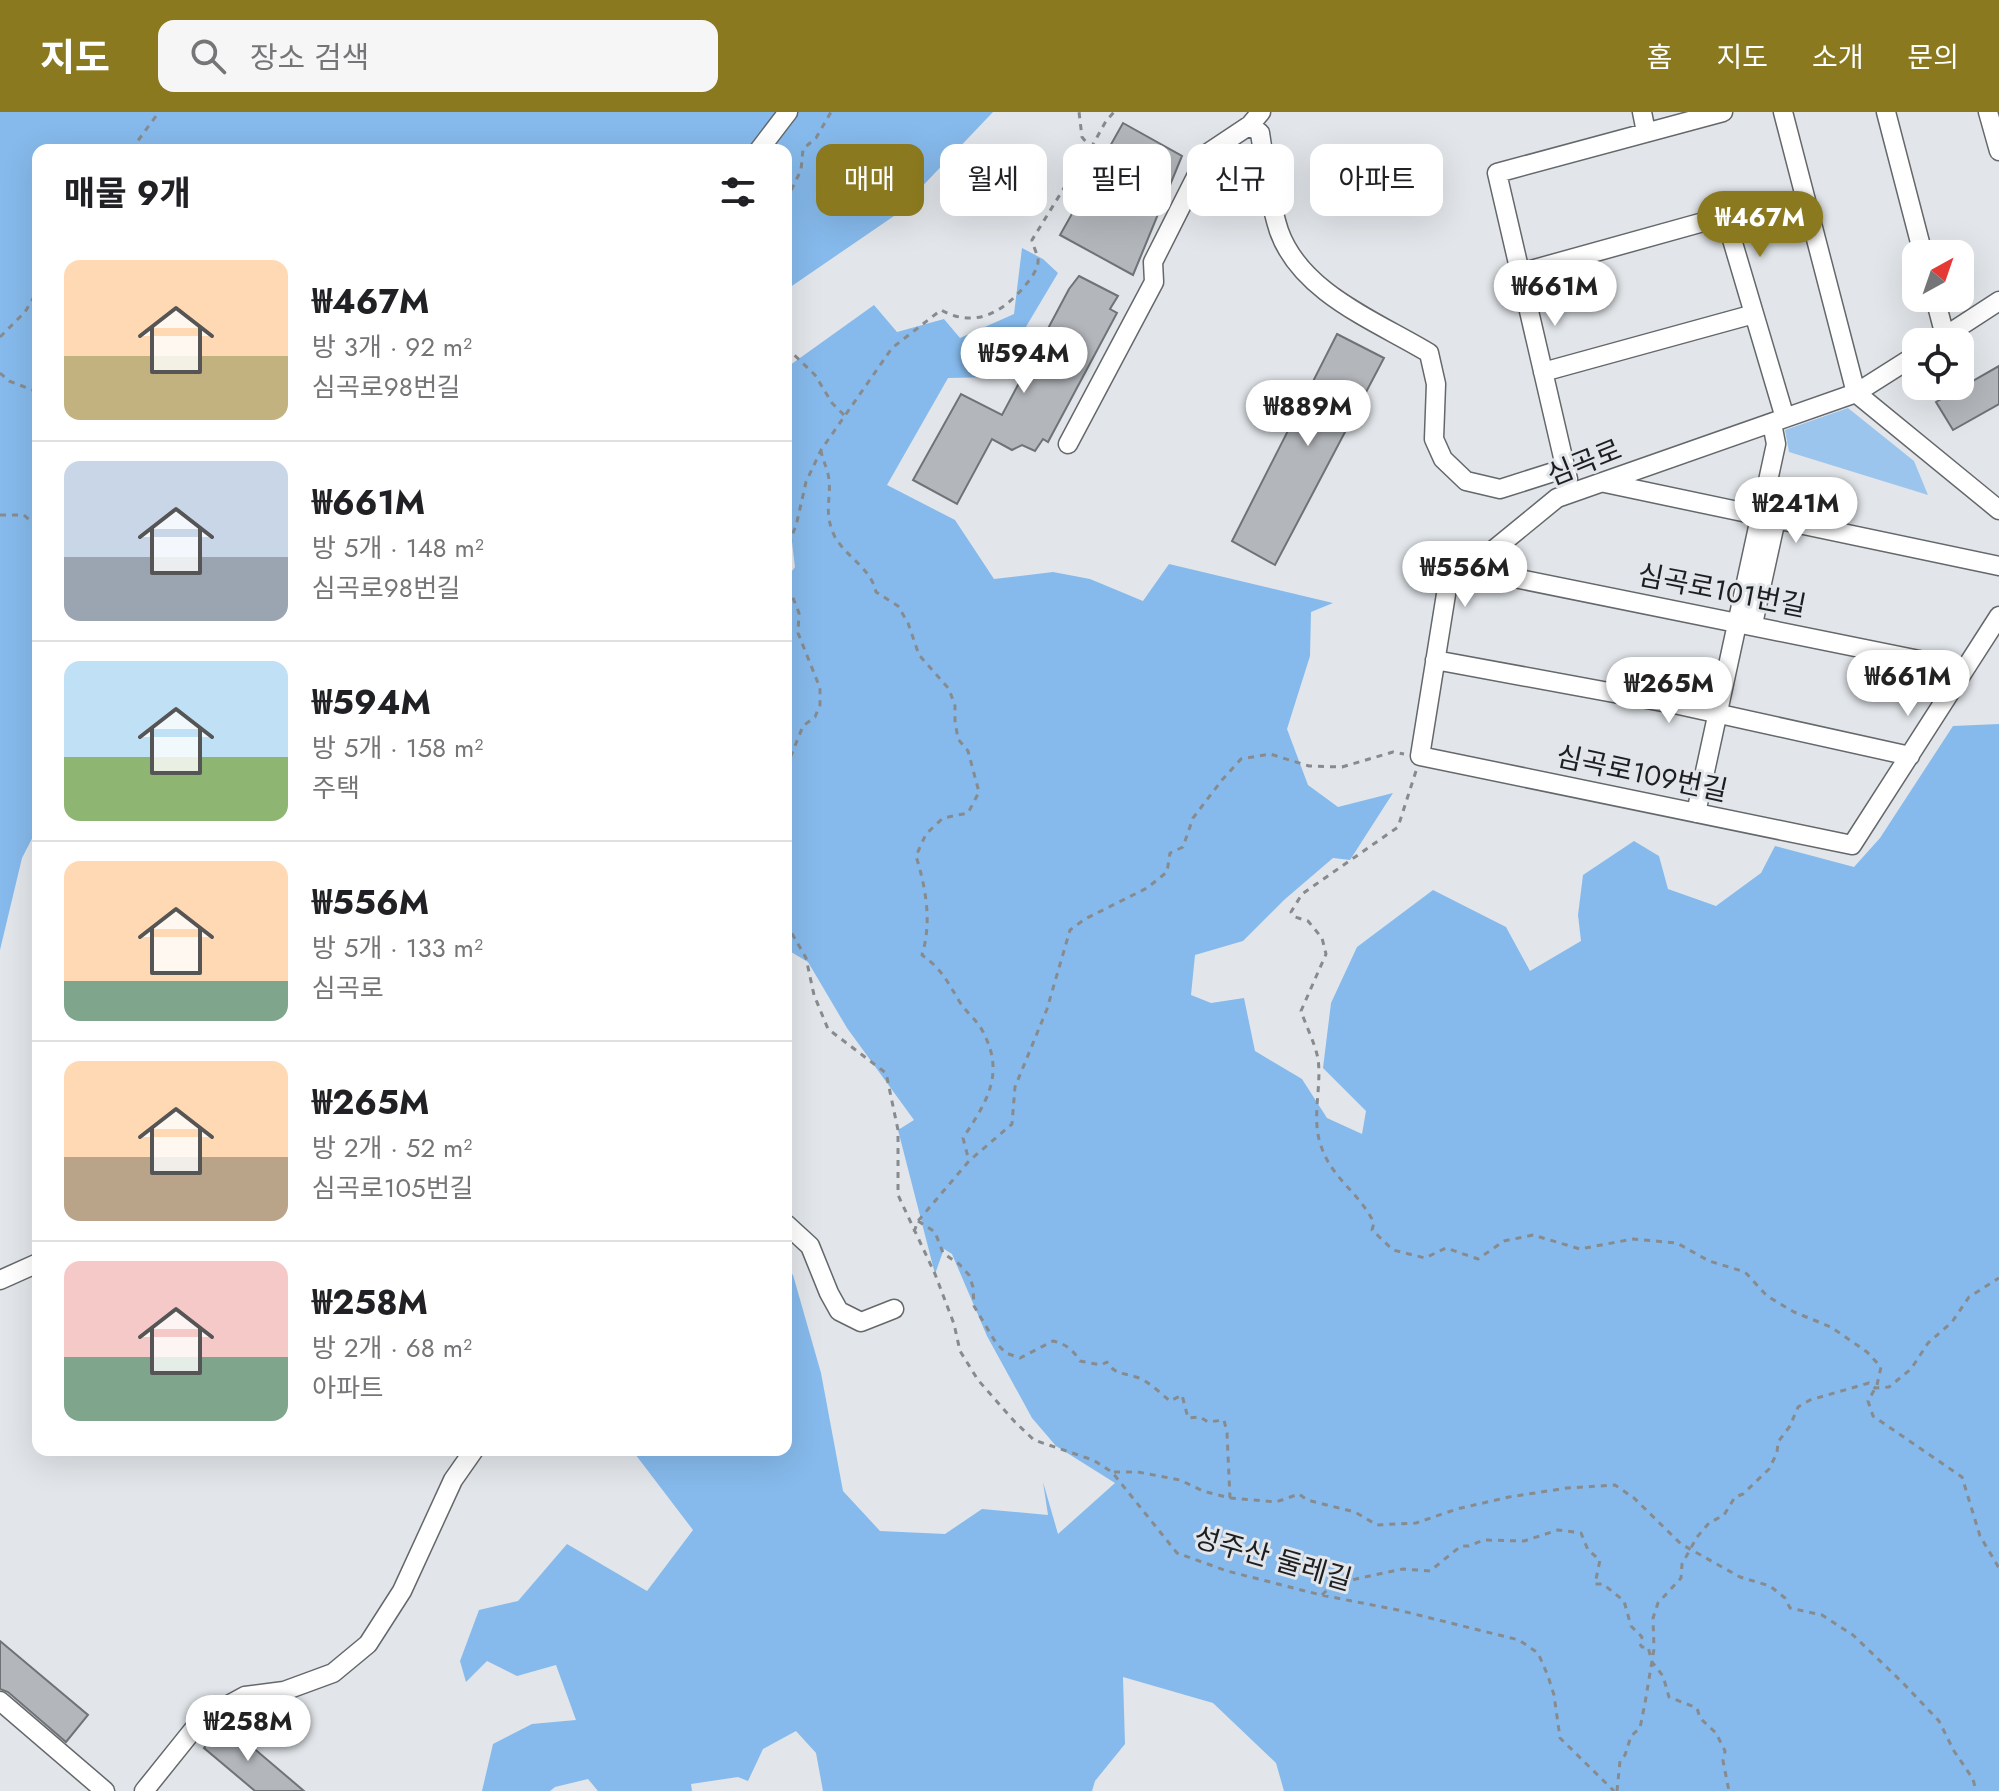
<!DOCTYPE html>
<html lang="ko">
<head>
<meta charset="utf-8">
<style>
  :root { --surface:#fff; --page:#f6f6f6; --text:#202124; --muted:#757577; --line:#e0e0e0; --accent:#8a791e }
  body { margin:0; font-family:Jost,"Noto Sans KR",sans-serif; background:var(--page); color:var(--text); height:100vh; display:flex; flex-direction:column; font-size:30px; white-space:nowrap }
  * { box-sizing:border-box; margin:0 }
  p { font-size:26px; color:var(--muted) }
  .icon { flex:none; width:44px; height:44px; fill:none; stroke:currentColor; stroke-width:2; stroke-linecap:round; stroke-linejoin:round }
  .map { position:relative; flex:1; overflow:hidden }
  .panel { position:absolute; left:32px; top:32px; width:760px; height:1312px; display:flex; flex-direction:column; background:var(--surface); border-radius:16px; box-shadow:0 8px 32px #0002 }
  .panel>* { flex:none }
  .top-card { position:absolute; left:816px; top:32px; width:760px; height:72px; display:flex; gap:16px }
  .needle { width:52px; rotate:40deg }
  .controls { position:absolute; left:1902px; top:128px; display:grid; gap:16px }
  .controls a { display:grid; place-items:center; width:72px; height:72px; border-radius:16px; background:var(--surface); box-shadow:0 8px 32px #0002; font-size:40px }
  .price { position:absolute; translate:-50% -68px; padding:0 18px; border-radius:28px; background:#fff; color:#222; font-size:26px; line-height:52px; filter:drop-shadow(0 2px 4px #0008) }
  .price::after { content:''; position:absolute; left:50%; top:48px; width:24px; height:18px; margin-left:-12px; background:inherit; clip-path:polygon(0 0,100% 0,50% 100%) }
  .price.selected { background:var(--accent); color:#fff }
  ul { padding:0; list-style:none }
  li { display:flex; align-items:center; gap:24px; height:200px; padding:0 32px }
  li+li { border-top:2px solid var(--line) }
  li span { display:grid; place-items:center; flex:none; width:224px; height:160px; border-radius:16px; color:#555 }
  li>.icon { margin-inline-start:auto }
  span .icon { width:96px; height:96px; fill:#fffc; stroke-width:1 }
  li b { font-size:34px }
  h2 { display:flex; justify-content:space-between; align-items:center; height:96px; padding:0 32px; font-size:34px }
  .pill { padding:0 28px; border-radius:16px; background:var(--surface); box-shadow:0 8px 32px #0002; font-size:28px; line-height:72px }
  .pill.selected { background:var(--accent); color:#fff }
  header { display:flex; align-items:center; gap:48px; box-sizing:border-box; height:112px; padding:0 40px; background:var(--accent); color:#fff }
  header strong { font-size:38px }
  nav { display:flex; gap:44px; margin-inline-start:auto; font-size:28px }
  .search { width:560px; height:72px; background:var(--page); display:flex; align-items:center; gap:20px; box-sizing:border-box; padding:0 28px; border-radius:16px; color:var(--muted); font-size:30px }
  .map>svg:first-child { display:block }
  .green { fill:#9cc5ee }
  .forest { fill:#86baec }
  .building { fill:#b3b7bb; stroke:#6f7276; stroke-width:2 }
  .lines { fill:none; stroke-linecap:round; stroke-linejoin:round }
  .minor-casing { stroke:#64686b; stroke-width:21 }
  .path { stroke:#888b8e; stroke-width:3; stroke-dasharray:6 6; stroke-linecap:butt }
  .minor { stroke:#fff; stroke-width:18 }
  .labels { text-anchor:middle; stroke-width:6; stroke-linejoin:round; paint-order:stroke }
  .street-label { font-size:28px; fill:#1d1e20; stroke:#e2e6ea }
</style>
</head>
<body>
<header>
<strong>지도</strong>
<div class="search"><svg class="icon" aria-label="search" viewBox="0 0 24 24"><circle cx="10" cy="10" r="6"/><path d="M15 15l6 6"/></svg>장소 검색</div>
<nav><a>홈</a><a>지도</a><a>소개</a><a>문의</a></nav>
</header>
<div class="map">
<svg width="1999" height="1679" viewBox="0 0 1999 1679">
  <rect width="100%" height="100%" fill="#e2e6ea"/>
  <path class="green" d="M1848,296L1914,349L1928,383L1789,340L1785,318Z"/>
  <path class="forest" d="M0,0H993L894,104L786,178V38H38V715L22,746L0,838Z
    M1022,136L1043,147L1058,161L996,265L948,266L887,373L955,408L994,467L1053,460L1090,467L1143,489L1169,452L1333,491L1311,500L1310,544L1287,617L1308,673L1338,695L1393,681L1350,748L1333,746L1284,788L1243,829L1195,843L1191,883L1211,891L1244,886L1255,939L1302,967L1327,1006L1362,1022L1366,999L1323,956L1331,891L1357,835L1433,778L1506,815L1530,859L1581,829L1578,803L1583,763L1634,729L1659,744L1668,777L1716,794L1761,761L1775,734L1854,755L1880,726L1953,614L1999,612V1679H1284L1276,1651L1213,1591L1123,1565L1125,1632L1095,1669L1092,1679H823L816,1641L796,1619L763,1637L748,1669L738,1665L691,1672L692,1679H598L588,1667L555,1675L550,1679H482L493,1632L532,1612L576,1608L556,1553L517,1564L487,1549L466,1570L460,1549L479,1498L518,1489L567,1432L647,1479L693,1418L632,1338H786V1156L793,1163L821,1261L843,1379L880,1419L945,1422L982,1397L1048,1403L1043,1370L1058,1422L1115,1371L1056,1334L1032,1306L987,1224L952,1142L944,1137L935,1162L898,1018L914,1008L847,916L808,850L786,837V467L795,455L786,382V256L874,193L897,220L944,207L960,226L1014,202Z"/>
  <path class="building" d="M1123,11L1182,44L1133,163L1060,123Z
    M1079,164L1118,184L1110,197L1117,201L1048,330L1043,327L1035,339L1022,333L1012,338L992,327L957,392L913,368L961,282L1002,303L1069,177Z
    M1337,222L1384,246L1275,453L1232,429Z
    M1999,254V292L1953,318L1936,290Z
    M0,1529L88,1603L66,1630L8,1580L0,1577Z
    M224,1611L304,1679H255L204,1636Z"/>
  <g class="lines">
    <defs>
      <path id="minor" d="M1261,0L1250,13L1260,21C1265,53 1269,88 1279,119C1301,181 1376,209 1429,241L1436,272L1434,327L1443,347L1466,369L1500,377L1566,356
        M1642,0L1646,20
        M1783,0L1856,281
        M1886,0L1923,142
        M1988,0L1999,39
        M759,38L788,0
        M1520,161L1725,104L1785,306
        M1935,186L1945,224
        M1936,230L1999,189
        M1916,243L1856,281L1557,386L1447,476L1420,644L1852,733L1999,504
        M1543,260L1754,202
        M1856,281L1999,398
        M1068,332L1154,170L1153,150L1208,41L1250,13
        M1568,367L1497,61L1723,0
        M1605,371L1999,454
        M1470,457L1939,552L1958,565
        M1753,512L1776,407
        M1435,548L1679,593L1910,644
        M1696,701L1776,332L1772,311
        M786,1112L810,1134L829,1181L839,1199L861,1210L894,1197
        M0,1168L38,1151
        M0,1589L105,1679
        M144,1679L201,1608L245,1584L284,1579L333,1561L368,1532L402,1479L453,1368L474,1338"/>
    </defs>
    <use href="#minor" class="minor-casing"/>
    <path class="path" d="M1091,36L1106,9L1114,0
      M131,38L159,0
      M786,89L801,58L803,37L816,26L831,0
      M0,225L25,200L38,178
      M786,235L815,263L832,291L846,305
      M0,261L9,269L38,280
      M821,338C822,347 826,353 828,362C833,384 822,399 835,425C847,446 871,456 876,480L898,494L908,511L919,543L949,577L955,594V609L958,627L968,639L979,680L968,701L943,706L926,722L916,744C926,776 932,810 922,843C943,858 948,871 961,892C968,902 979,910 984,922C1005,963 986,991 963,1026L969,1049
      M0,403H24L38,416
      M786,656L803,614L815,605L820,593V576L798,521L799,501L787,471L791,425L796,414L806,370L821,338L892,236L941,198C977,218 1006,198 1028,170C1033,164 1039,154 1038,147C1037,141 1033,134 1032,128L1080,50L1091,36L1082,25L1079,0
      M1416,659L1398,715L1302,782L1291,800L1295,805L1308,809L1322,826L1326,842L1301,899C1306,914 1315,931 1318,947C1322,975 1311,1006 1321,1034C1332,1067 1359,1080 1374,1111L1372,1118L1393,1138L1425,1146L1446,1136L1478,1147L1504,1129L1533,1123L1580,1137L1633,1127L1677,1131L1709,1149L1745,1160L1767,1184L1794,1200L1831,1215L1867,1240L1881,1255L1877,1273L1868,1289L1873,1304L1962,1365L1980,1424L1999,1456
      M786,811L806,846L814,883L828,917L886,961L898,1018V1083L935,1162L954,1212L960,1239L978,1268L1015,1310L1034,1328L1093,1348L1112,1360L1177,1441L1227,1459L1321,1483L1398,1498L1519,1528L1538,1541L1548,1564L1554,1583L1560,1626L1614,1679
      M918,1109L935,1120L943,1141L959,1152L969,1163L973,1175L974,1194L996,1231L1006,1241L1020,1246L1053,1229C1066,1232 1073,1238 1080,1249L1101,1253L1107,1250C1116,1264 1123,1260 1136,1265C1149,1269 1160,1281 1170,1289L1182,1283L1188,1306L1200,1305L1208,1310L1224,1308L1227,1321L1230,1386
      M914,1120L918,1109L969,1049L1012,1012L1015,975L1047,897L1070,818L1085,807L1147,776L1167,760L1170,741L1183,735L1193,706L1222,668L1241,647L1270,642L1309,654L1342,655L1393,640L1404,642
      M1114,1360H1138L1180,1368L1203,1379L1230,1386L1276,1390L1299,1382L1307,1388L1355,1400L1377,1413L1416,1411L1457,1397L1509,1385L1567,1376L1615,1373L1634,1386L1681,1432L1740,1465L1770,1474L1785,1486L1790,1496L1822,1503L1853,1523L1902,1570L1939,1609L1954,1639L1973,1667L1976,1679
      M1322,1483L1332,1473L1360,1466L1403,1457L1430,1459L1461,1434H1469L1484,1428L1524,1429L1558,1418L1581,1421L1588,1438L1600,1448L1595,1472H1603L1624,1489L1631,1514L1642,1525L1639,1531L1642,1535H1648L1652,1550L1663,1564L1669,1585L1697,1596L1700,1606L1716,1621L1725,1639L1723,1649L1729,1679
      M1617,1679L1620,1649L1625,1643L1631,1624L1640,1616L1645,1591L1654,1537L1653,1506L1658,1491L1681,1466L1682,1452L1697,1425L1709,1411L1724,1403L1735,1385L1743,1382L1769,1357L1777,1341L1778,1330L1790,1314L1798,1295L1810,1288L1869,1271L1875,1276L1889,1275L1911,1257L1928,1231L1952,1210L1969,1185L1999,1166"/>
    <use href="#minor" class="minor"/>
  </g>
  <g class="labels">
    <g class="street-label">
      <text transform="translate(1584 350) rotate(-22)" y="10">심곡로</text>
      <text transform="translate(1722 478) rotate(11)" y="10">심곡로101번길</text>
      <text transform="translate(1642 661) rotate(12)" y="10">심곡로109번길</text>
      <text transform="translate(1273 1446) rotate(16)" y="10">성주산 둘레길</text>
    </g>
  </g>
</svg>
<div class="controls">
<a><svg class="needle" viewBox="-14 -14 28 28"><path d="M0-13l5 13h-10z" fill="#e53935"/><path d="M0 13l5-13h-10z" fill="#757577"/></svg></a>
<a><svg class="icon" aria-label="locate" viewBox="0 0 24 24"><circle cx="12" cy="12" r="6"/><path d="M12 2v4M12 18v4M2 12h4M18 12h4"/></svg></a>
</div>
<b class="price selected" style="left:1760px;top:147px">₩467M</b>
<b class="price" style="left:1555px;top:216px">₩661M</b>
<b class="price" style="left:1024px;top:283px">₩594M</b>
<b class="price" style="left:1308px;top:336px">₩889M</b>
<b class="price" style="left:1796px;top:433px">₩241M</b>
<b class="price" style="left:1465px;top:497px">₩556M</b>
<b class="price" style="left:1908px;top:606px">₩661M</b>
<b class="price" style="left:1669px;top:613px">₩265M</b>
<b class="price" style="left:248px;top:1651px">₩258M</b>
<div class="top-card">
<a class="pill selected">매매</a>
<a class="pill">월세</a>
<a class="pill">필터</a>
<a class="pill">신규</a>
<a class="pill">아파트</a>
</div>
<section class="panel">
<h2>매물 9개<svg class="icon" aria-label="filters" viewBox="0 0 24 24"><path d="M4 7h16M4 17h16"/><circle cx="9" cy="7" r="2"/><circle cx="15" cy="17" r="2"/></svg></h2>
<ul>
<li><span style="background:linear-gradient(#ffd9b3 60%,#c2b280 0)"><svg class="icon" aria-label="home" viewBox="0 0 24 24"><path d="M3 11l9-7 9 7M6 9v11h12V9"/></svg></span><div><b>₩467M</b><p>방 3개 · 92 m²</p><p>심곡로98번길</p></div></li>
<li><span style="background:linear-gradient(#c9d6e8 60%,#9aa5b1 0)"><svg class="icon" aria-label="home" viewBox="0 0 24 24"><path d="M3 11l9-7 9 7M6 9v11h12V9"/></svg></span><div><b>₩661M</b><p>방 5개 · 148 m²</p><p>심곡로98번길</p></div></li>
<li><span style="background:linear-gradient(#bfe0f5 60%,#8fb573 0)"><svg class="icon" aria-label="home" viewBox="0 0 24 24"><path d="M3 11l9-7 9 7M6 9v11h12V9"/></svg></span><div><b>₩594M</b><p>방 5개 · 158 m²</p><p>주택</p></div></li>
<li><span style="background:linear-gradient(#ffd9b3 75%,#7fa58c 0)"><svg class="icon" aria-label="home" viewBox="0 0 24 24"><path d="M3 11l9-7 9 7M6 9v11h12V9"/></svg></span><div><b>₩556M</b><p>방 5개 · 133 m²</p><p>심곡로</p></div></li>
<li><span style="background:linear-gradient(#ffd9b3 60%,#b9a48a 0)"><svg class="icon" aria-label="home" viewBox="0 0 24 24"><path d="M3 11l9-7 9 7M6 9v11h12V9"/></svg></span><div><b>₩265M</b><p>방 2개 · 52 m²</p><p>심곡로105번길</p></div></li>
<li><span style="background:linear-gradient(#f6c9c9 60%,#7fa58c 0)"><svg class="icon" aria-label="home" viewBox="0 0 24 24"><path d="M3 11l9-7 9 7M6 9v11h12V9"/></svg></span><div><b>₩258M</b><p>방 2개 · 68 m²</p><p>아파트</p></div></li>
</ul>
</section>
</div>
</body>
</html>
